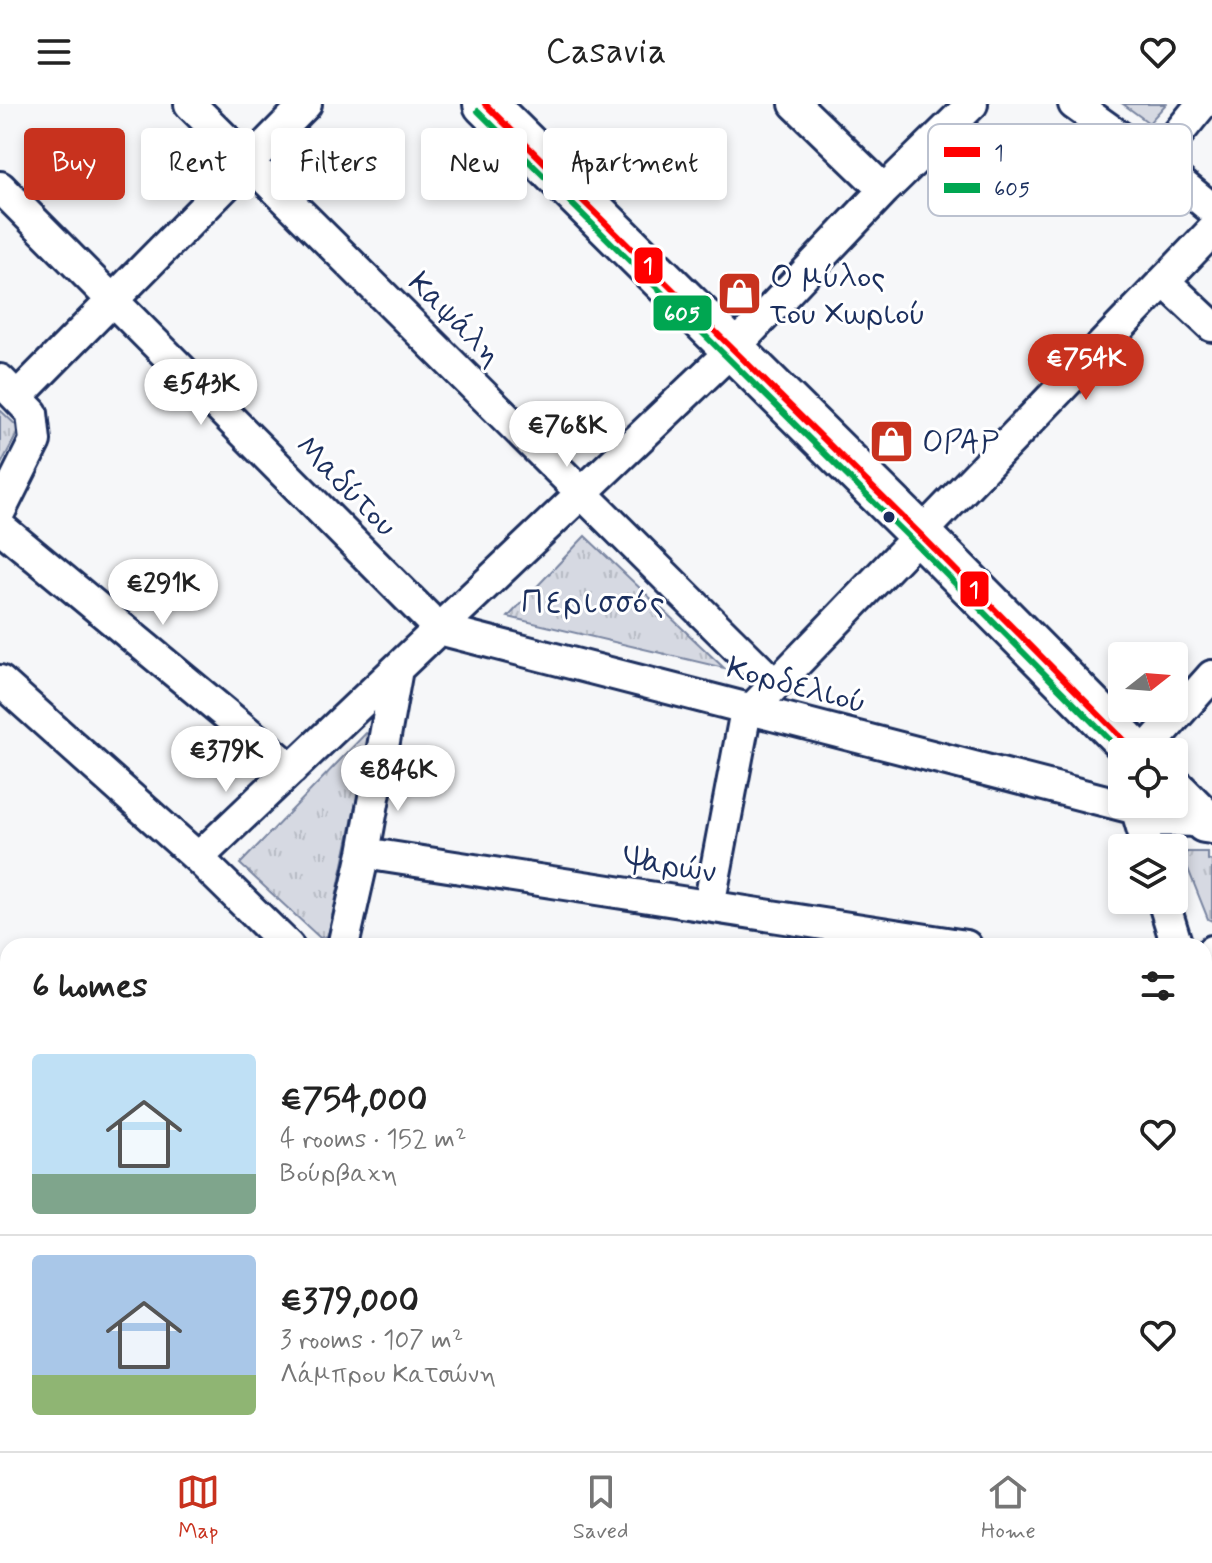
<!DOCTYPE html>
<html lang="en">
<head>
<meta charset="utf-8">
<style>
  :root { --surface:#fff; --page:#f2f2f2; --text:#222; --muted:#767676; --line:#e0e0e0; --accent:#c8321e }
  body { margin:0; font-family:Mynerve,sans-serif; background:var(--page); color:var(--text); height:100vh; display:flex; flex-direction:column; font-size:30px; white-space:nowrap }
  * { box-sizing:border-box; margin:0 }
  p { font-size:26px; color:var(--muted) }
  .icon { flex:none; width:44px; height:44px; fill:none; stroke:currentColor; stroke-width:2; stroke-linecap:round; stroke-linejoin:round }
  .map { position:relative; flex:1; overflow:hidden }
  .sheet { position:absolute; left:0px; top:834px; width:1212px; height:514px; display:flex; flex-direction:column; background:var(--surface); border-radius:24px 24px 0 0; box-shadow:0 4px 12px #0003 }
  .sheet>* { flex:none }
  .hud { position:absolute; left:24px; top:24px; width:800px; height:72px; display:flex; gap:16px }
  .needle { width:52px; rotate:73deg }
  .tools { position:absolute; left:1108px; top:538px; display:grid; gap:16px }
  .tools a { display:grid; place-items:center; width:80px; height:80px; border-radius:8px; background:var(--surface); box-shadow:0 4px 12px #0003; font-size:40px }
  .price { position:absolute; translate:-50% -68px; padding:0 18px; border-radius:28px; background:#fff; color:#222; font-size:26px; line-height:52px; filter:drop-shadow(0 2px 4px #0008) }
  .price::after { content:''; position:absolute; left:50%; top:48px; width:24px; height:18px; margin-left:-12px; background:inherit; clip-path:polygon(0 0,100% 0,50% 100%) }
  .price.selected { background:var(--accent); color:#fff }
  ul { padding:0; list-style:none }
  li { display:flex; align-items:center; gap:24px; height:200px; padding:0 32px }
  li+li { border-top:2px solid var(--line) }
  li span { display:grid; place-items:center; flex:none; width:224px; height:160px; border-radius:8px; color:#555 }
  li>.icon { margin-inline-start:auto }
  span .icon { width:96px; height:96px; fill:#fffc; stroke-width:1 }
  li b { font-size:34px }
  h2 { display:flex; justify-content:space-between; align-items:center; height:96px; padding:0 32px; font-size:34px }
  .tag { padding:0 28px; border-radius:8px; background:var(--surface); box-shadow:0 4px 12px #0003; font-size:28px; line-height:72px }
  .tag.selected { background:var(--accent); color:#fff }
  header { display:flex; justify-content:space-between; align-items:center; height:104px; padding:0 32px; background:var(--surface); font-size:36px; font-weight:600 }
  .dock { display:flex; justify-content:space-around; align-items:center; height:112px; border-top:2px solid var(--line); background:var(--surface); font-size:22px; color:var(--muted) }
  .dock a { display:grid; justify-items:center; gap:4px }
  .dock .selected { color:var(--accent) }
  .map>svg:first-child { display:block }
  .park { fill:url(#park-tufts); stroke:#7884a0; stroke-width:2 }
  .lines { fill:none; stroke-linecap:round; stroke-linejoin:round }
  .street-casing { stroke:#1b2f5e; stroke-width:36 }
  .secondary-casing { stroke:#1b2f5e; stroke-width:48 }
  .street { stroke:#fff; stroke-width:30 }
  .secondary { stroke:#fff; stroke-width:42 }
  .bus-1-casing { stroke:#fff; stroke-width:12 }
  .bus-2-casing { stroke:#fff; stroke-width:12 }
  .bus-1 { stroke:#f00; stroke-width:6 }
  .bus-2 { stroke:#00a651; stroke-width:6 }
  .bus-dot { fill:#1b2f5e; stroke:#fff; stroke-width:3 }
  .labels { text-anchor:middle; stroke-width:6; stroke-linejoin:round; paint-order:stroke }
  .poi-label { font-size:32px; fill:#1b2f5e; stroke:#fff; text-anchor:start }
  .street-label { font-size:32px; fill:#1b2f5e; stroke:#fff }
  .neighbourhood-label { font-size:34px; letter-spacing:2px; fill:#1b2f5e; stroke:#fff }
  .key { fill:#fff; stroke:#bbc1cf; stroke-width:2 }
  .key-label { font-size:22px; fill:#1b2f5e }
  .line-badge { stroke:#fff; stroke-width:3 }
  .badge-label { font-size:22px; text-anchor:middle; font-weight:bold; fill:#fff }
</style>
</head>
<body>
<header><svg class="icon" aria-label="menu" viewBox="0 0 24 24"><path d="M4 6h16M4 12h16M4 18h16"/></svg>Casavia<svg class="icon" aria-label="heart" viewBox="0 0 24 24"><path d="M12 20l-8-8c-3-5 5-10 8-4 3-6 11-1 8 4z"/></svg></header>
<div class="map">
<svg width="1212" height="1347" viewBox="0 0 1212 1347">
  <defs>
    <pattern id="park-tufts" width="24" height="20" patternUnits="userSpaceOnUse" patternTransform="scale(2)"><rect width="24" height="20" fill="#d6d9e2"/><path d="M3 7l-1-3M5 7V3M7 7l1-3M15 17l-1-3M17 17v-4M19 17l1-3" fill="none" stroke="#b7bbc4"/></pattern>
  </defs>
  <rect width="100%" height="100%" fill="#f6f7f9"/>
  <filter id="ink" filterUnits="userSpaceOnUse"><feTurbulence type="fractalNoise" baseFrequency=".0125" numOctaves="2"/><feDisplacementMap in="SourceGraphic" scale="16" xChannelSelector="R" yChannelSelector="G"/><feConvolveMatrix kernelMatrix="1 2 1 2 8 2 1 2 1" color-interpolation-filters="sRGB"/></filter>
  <g filter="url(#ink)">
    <path class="park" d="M1123,0H1166L1149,19Z
      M0,306L17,322L18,328L0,362Z
      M585,432L724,564L508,513Z
      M366,629L370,632L328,832L320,834L240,760Z
      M1187,748H1208V756L1212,757V817L1208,815L1183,752Z
      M994,1340H1160L1163,1347H996Z"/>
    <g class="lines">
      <defs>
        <path id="street" d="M190,0L774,580
          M795,0L884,86
          M1074,0L1155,58L1212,105
          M1155,58L1202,0
          M0,83L439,525
          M1164,177L1212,222
          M0,276L32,309L35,337L0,407
          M17,293L306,0
          M0,423L292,665
          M439,525L1137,705
          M0,577L198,754L288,842
          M1144,648L1212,572
          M1135,700L1148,744
          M1140,716L1205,717
          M364,749L966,842
          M198,754L733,245L884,86L972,0
          M1163,796L1177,842
          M709,802L744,617L752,605L1212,127
          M343,842L364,749L397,565
          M1204,856L1212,847
          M0,884L8,891
          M1204,918L1212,938
          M0,1161V1175
          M1204,1184L1212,1181
          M154,1340L160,1347
          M486,1340L493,1347
          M824,1340L831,1347
          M340,1347L347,1340
          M685,1347L688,1340"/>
        <path id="secondary" d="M485,0L921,431L1136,648
          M1174,686L1205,717L1212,718"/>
      </defs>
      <use href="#street" class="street-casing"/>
      <use href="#secondary" class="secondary-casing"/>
      <use href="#street" class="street"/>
      <use href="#secondary" class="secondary"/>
      <defs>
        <path id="bus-1" d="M485,0L921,431L1136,648"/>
        <path id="bus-2" d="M478,7L914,438L1122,648"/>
      </defs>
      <use href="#bus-1" class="bus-1-casing"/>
      <use href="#bus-2" class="bus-2-casing"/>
      <use href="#bus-1" class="bus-1"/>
      <use href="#bus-2" class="bus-2"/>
    </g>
  </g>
  <defs>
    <symbol id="shop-square" viewBox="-11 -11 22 22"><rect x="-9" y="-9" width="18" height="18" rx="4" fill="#c8321e" stroke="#fff"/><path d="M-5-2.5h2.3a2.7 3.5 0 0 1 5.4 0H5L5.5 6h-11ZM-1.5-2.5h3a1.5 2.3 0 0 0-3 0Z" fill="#fff"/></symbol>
  </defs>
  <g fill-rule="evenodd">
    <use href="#shop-square" x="714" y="164" width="51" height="51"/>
    <use href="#shop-square" x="866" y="312" width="51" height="51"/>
  </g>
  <circle class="bus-dot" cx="889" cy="413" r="7"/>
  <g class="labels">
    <g class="poi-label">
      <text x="770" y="183">Ο μύλος<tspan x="770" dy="37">του Χωριού</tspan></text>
      <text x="922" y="348">OPAP</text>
    </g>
    <g class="street-label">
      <text transform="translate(456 214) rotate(45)" y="11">Καψάλη</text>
      <text transform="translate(347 381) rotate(45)" y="11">Μαδύτου</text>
      <text transform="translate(797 580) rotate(15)" y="11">Κορδελιού</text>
      <text transform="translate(670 760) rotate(9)" y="11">Ψαρών</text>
    </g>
    <g class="neighbourhood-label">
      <text x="594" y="509">Περισσός</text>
    </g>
  </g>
  <rect x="928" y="20" width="264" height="92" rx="12" class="key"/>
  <rect x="944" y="43" width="36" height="10" fill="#f00"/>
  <rect x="944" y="79" width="36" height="10" fill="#00a651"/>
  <g class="key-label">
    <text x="994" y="56">1</text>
    <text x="994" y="92">605</text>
  </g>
  <g class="line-badge">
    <rect x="633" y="142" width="31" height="39" rx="8" fill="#f00"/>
    <rect x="652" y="190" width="61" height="38" rx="8" fill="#00a651"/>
    <rect x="959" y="466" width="31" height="38" rx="8" fill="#f00"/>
  </g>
  <g class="badge-label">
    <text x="648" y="169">1</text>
    <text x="682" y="217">605</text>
    <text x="974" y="493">1</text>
  </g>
</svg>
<div class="tools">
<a><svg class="needle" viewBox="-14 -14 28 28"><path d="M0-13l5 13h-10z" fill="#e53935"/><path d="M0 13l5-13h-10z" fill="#767676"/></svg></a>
<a><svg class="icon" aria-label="locate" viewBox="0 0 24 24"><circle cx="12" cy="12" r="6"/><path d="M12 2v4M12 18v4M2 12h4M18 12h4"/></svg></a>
<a><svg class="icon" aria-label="layers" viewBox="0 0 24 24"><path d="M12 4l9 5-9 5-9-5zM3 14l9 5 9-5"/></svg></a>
</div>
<b class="price selected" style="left:1086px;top:298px">€754K</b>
<b class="price" style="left:201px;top:323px">€543K</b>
<b class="price" style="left:567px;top:365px">€768K</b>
<b class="price" style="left:163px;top:523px">€291K</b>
<b class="price" style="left:226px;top:690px">€379K</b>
<b class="price" style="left:398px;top:709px">€846K</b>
<div class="hud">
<a class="tag selected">Buy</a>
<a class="tag">Rent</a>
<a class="tag">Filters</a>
<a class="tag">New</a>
<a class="tag">Apartment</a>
</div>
<section class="sheet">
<h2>6 homes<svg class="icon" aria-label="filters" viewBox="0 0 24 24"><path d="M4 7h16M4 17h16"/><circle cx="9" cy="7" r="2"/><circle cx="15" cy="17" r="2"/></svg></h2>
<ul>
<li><span style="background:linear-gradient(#bfe0f5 75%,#7fa58c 0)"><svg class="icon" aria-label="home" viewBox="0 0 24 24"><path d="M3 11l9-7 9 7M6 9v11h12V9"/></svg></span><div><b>€754,000</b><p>4 rooms · 152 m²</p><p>Βούρβαχη</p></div><svg class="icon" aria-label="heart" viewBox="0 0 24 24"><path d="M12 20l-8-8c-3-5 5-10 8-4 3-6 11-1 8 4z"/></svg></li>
<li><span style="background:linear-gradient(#a9c7e8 75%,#8fb573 0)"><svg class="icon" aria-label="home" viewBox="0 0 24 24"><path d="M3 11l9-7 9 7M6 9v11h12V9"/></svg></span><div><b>€379,000</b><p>3 rooms · 107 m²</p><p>Λάμπρου Κατσώνη</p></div><svg class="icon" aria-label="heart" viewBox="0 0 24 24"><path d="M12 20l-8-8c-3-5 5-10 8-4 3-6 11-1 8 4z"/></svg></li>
</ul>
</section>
</div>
<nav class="dock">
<a class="selected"><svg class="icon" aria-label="map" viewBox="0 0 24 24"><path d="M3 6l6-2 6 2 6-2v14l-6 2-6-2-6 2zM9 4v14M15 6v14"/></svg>Map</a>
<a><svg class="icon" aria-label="saved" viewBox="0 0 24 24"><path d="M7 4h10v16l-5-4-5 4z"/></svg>Saved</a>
<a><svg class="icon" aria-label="home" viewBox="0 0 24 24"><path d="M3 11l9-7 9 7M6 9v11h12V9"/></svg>Home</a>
</nav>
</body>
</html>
